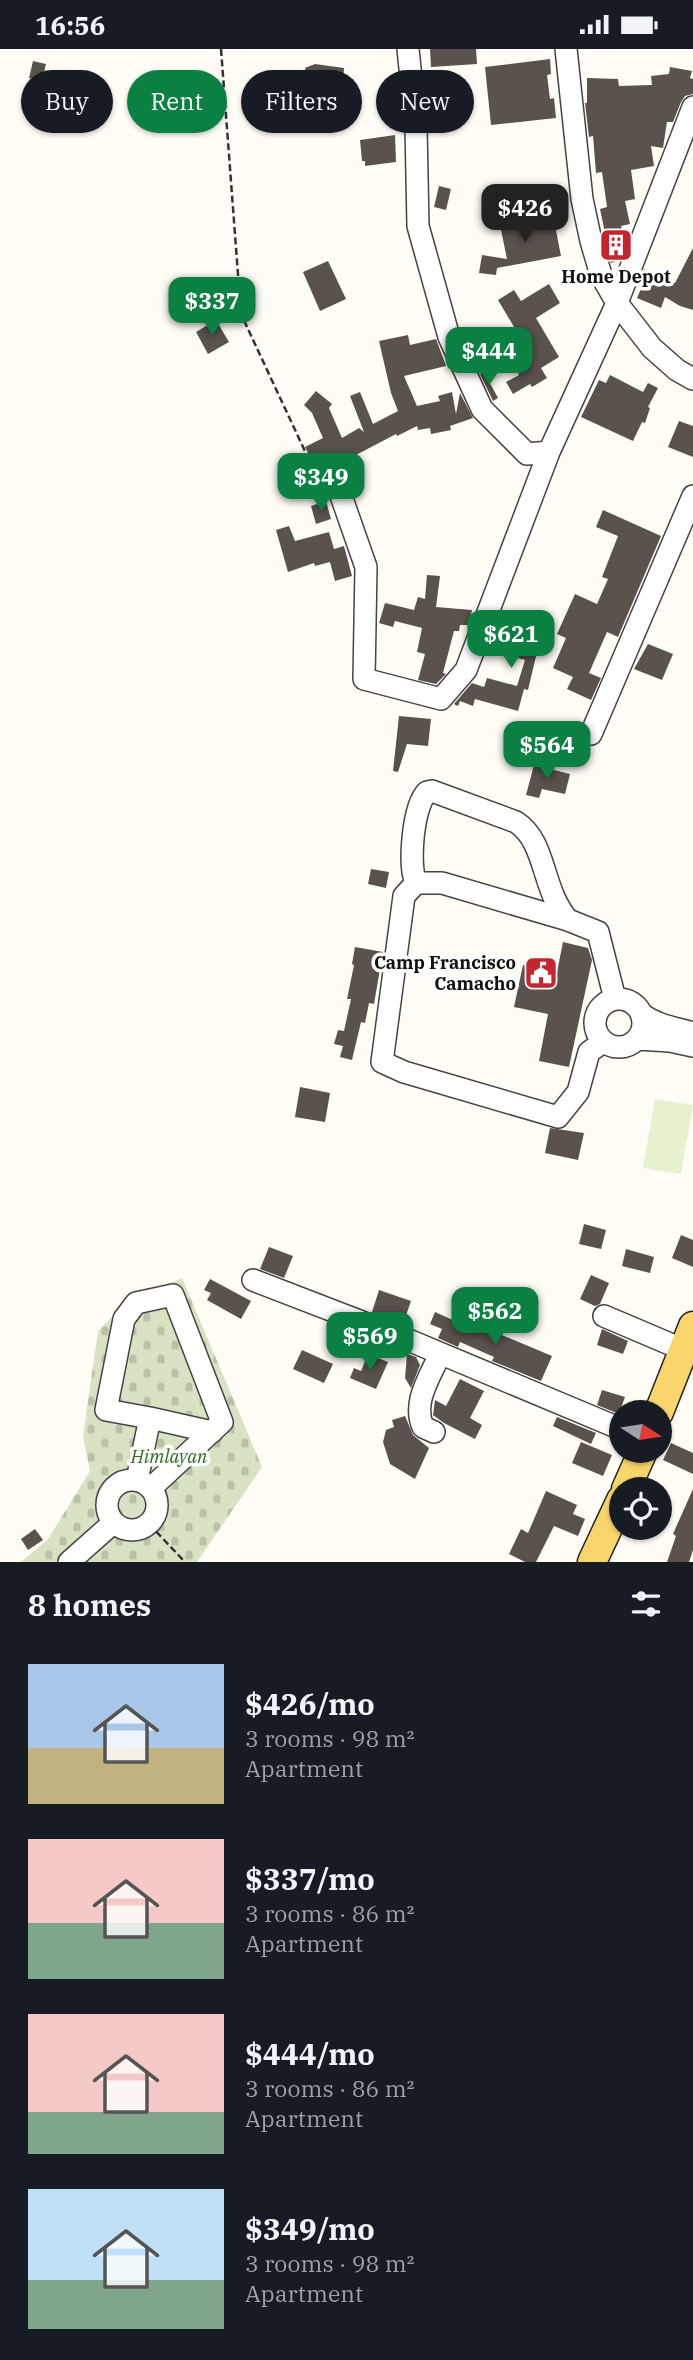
<!DOCTYPE html>
<html lang="en">
<head>
<meta charset="utf-8">
<style>
  :root { --surface:#171b24; --page:#242831; --text:#f1f3f6; --muted:#9ea1a6; --accent:#0b8043 }
  body { margin:0; font-family:"IBM Plex Serif",serif; background:var(--page); color:var(--text); height:100vh; display:flex; flex-direction:column; font-size:26px; white-space:nowrap }
  * { box-sizing:border-box; margin:0 }
  p { font-size:23px; color:var(--muted) }
  .icon { flex:none; width:38px; height:38px; fill:none; stroke:currentColor; stroke-width:2; stroke-linecap:round; stroke-linejoin:round }
  .map { position:relative; height:1513px; overflow:hidden }
  .drawer { display:flex; flex-direction:column; background:var(--surface); flex:1 }
  .drawer>* { flex:none }
  .top-card { position:absolute; left:21px; top:21px; width:651px; height:63px; display:flex; gap:14px }
  .needle { width:46px; rotate:102deg }
  .tools { position:absolute; left:609px; top:1351px; display:grid; gap:14px }
  .tools a { display:grid; place-items:center; width:63px; height:63px; border-radius:50%; background:var(--surface); box-shadow:0 2px 5px #0004; font-size:35px }
  .price { position:absolute; translate:-50% -60px; padding:0 16px; border-radius:14px; background:var(--accent); color:#fff; font-size:23px; line-height:46px; filter:drop-shadow(0 2px 4px #0008) }
  .price::after { content:''; position:absolute; left:50%; top:42px; width:21px; height:16px; margin-left:-10px; background:inherit; clip-path:polygon(0 0,100% 0,50% 100%) }
  .price.active { background:#222; color:#fff }
  ul { padding:0; list-style:none }
  li { display:flex; align-items:center; gap:21px; height:175px; padding:0 28px }
  li span { display:grid; place-items:center; flex:none; width:196px; height:140px; border-radius:0px; color:#555 }
  li>.icon { margin-inline-start:auto }
  span .icon { width:84px; height:84px; fill:#fffc; stroke-width:1 }
  li b { font-size:30px }
  h2 { display:flex; justify-content:space-between; align-items:center; height:84px; padding:0 28px; font-size:30px }
  .pill { padding:0 24px; border-radius:32px; background:var(--surface); box-shadow:0 2px 5px #0004; font-size:24px; line-height:63px }
  .pill.active { background:var(--accent); color:#fff }
  .status { display:flex; justify-content:space-between; align-items:center; height:49px; padding:0 35px; background:var(--surface); direction:ltr }
  .status svg { height:19px; fill:currentColor }
  .map>svg:first-child { display:block }
  .cemetery { fill:url(#cemetery-stones) }
  .pitch { fill:#e6f2cf }
  .building { fill:#5a524d }
  .lines { fill:none; stroke-linecap:round; stroke-linejoin:round }
  .minor-casing { stroke:#444; stroke-width:24 }
  .major-casing { stroke:#222; stroke-width:31 }
  .path { stroke:#333; stroke-width:2.5; stroke-dasharray:7 3.5; stroke-linecap:butt }
  .minor { stroke:#fff; stroke-width:21 }
  .major { stroke:#f9d66b; stroke-width:28 }
  .labels { text-anchor:middle; stroke-width:7; stroke-linejoin:round; paint-order:stroke }
  .poi-label { font-size:18px; font-weight:bold; fill:#111; stroke:#fff }
  .park-label { font-size:18px; font-style:italic; fill:#2f6b1f; stroke:#fff }
</style>
</head>
<body>
<div class="status"><b>16:56</b><svg viewBox="0 0 49 12"><path d="M0 12V9h3v3zM5 12V6h3v6zM10 12V3h3v9zM15 12V0h3v12zM26 1h20v11H26zM47 4h2v5h-2z"/></svg></div>
<div class="map">
<svg width="693" height="1513" viewBox="0 0 693 1513">
  <defs>
    <pattern id="cemetery-stones" width="16" height="16" patternUnits="userSpaceOnUse" patternTransform="scale(1.75)"><rect width="16" height="16" fill="#d9e3c4"/><path d="M2 7V4a2 2 0 0 1 4 0v3zM10 15v-3a2 2 0 0 1 4 0v3z" fill="#b9c2a7"/></pattern>
  </defs>
  <rect width="100%" height="100%" fill="#fffdf5"/>
  <path class="cemetery" d="M182,1229L262,1418L197,1513H21L48,1490L90,1422L83,1387L98,1282L125,1254Z"/>
  <path class="pitch" d="M655,1050L693,1056L681,1125L643,1119Z"/>
  <path class="building" d="M430,0H476L477,15L431,18Z
    M550,10L551,25L547,26L550,50L554,49L556,69L491,76L485,18Z
    M33,12L46,15L42,32L29,29Z
    M315,15L344,19L343,33L322,30L309,34L305,19Z
    M670,18L692,22L690,29L693,30V45L685,47L681,53L673,73H667L663,99L651,97L654,117L631,121L635,150L625,152L630,175L621,177L626,193L620,211L611,214L603,185L605,184L600,160L607,158L602,123L596,124L593,87L589,88L585,54H587V29L618,30L619,37L652,36L651,27L669,25Z
    M395,86L396,113L365,117V112H362L360,91Z
    M439,137L451,140L446,161L434,158Z
    M553,166L561,207L497,219L496,226L479,224L482,206L507,210L500,176Z
    M693,199V261L680,257L665,248L661,259L637,249L643,235L639,233L644,220L675,234Z
    M328,212L346,250L320,262L303,223Z
    M549,235L560,254L536,269L559,308L541,319L547,329L532,338L530,335L513,345L506,333L519,326L510,309L500,307L523,293L498,251L514,241L521,252Z
    M216,271L229,293L208,305L196,283Z
    M408,286L410,296L436,290L446,317L404,327L417,357L440,352L438,347L452,343L456,365L460,344L473,369L450,377L451,381L431,385L430,379L418,381L417,377L397,387L396,385L337,416L332,405L313,414L305,398L323,389L312,364L304,356L316,342L332,355L329,359L342,389L359,379L364,383L350,347L360,343L373,375L398,362L391,344L379,292Z
    M484,323L498,349L493,352L480,325Z
    M610,326L643,343L648,334L658,339L648,358L650,359L645,374L642,373L633,392L581,368L599,331L606,334Z
    M679,372L693,377V408L668,398Z
    M326,452L331,470L316,475L311,457Z
    M603,461L661,487L618,588L607,583L589,624L601,629L591,651L567,640L573,628L553,619L566,589L557,585L575,545L597,555L608,530L602,528L618,487L596,478Z
    M289,477L295,492L329,483L334,500L344,497L352,527L335,532L330,513L315,517L314,514L288,523L276,481Z
    M427,526L440,527L436,558L472,561L469,576H460L459,582H454L443,624L446,625L436,635L418,631L425,605L417,603L422,579L395,572L393,578L379,574L385,554L414,561L418,548L425,550Z
    M520,567L544,574L528,641L524,640L518,662L475,650L473,657L460,652L458,657L454,655L472,634L484,638L487,629L517,637L525,611L510,607Z
    M648,595L673,605L662,631L634,620Z
    M399,667L431,670L428,697L407,695L398,723L393,722Z
    M534,716L570,725L565,745L542,740L539,749L526,746Z
    M371,820L389,823L386,839L368,835Z
    M563,893L588,899L592,911L569,1018L539,1012L548,965L514,958L523,916L557,923Z
    M355,898L383,903L374,955L369,954L365,974L361,973L352,1011L340,1008L343,997L334,995L338,981L344,982L351,950H347L354,916L352,915Z
    M300,1038L330,1044L325,1073L295,1068Z
    M550,1079L584,1084L578,1111L545,1104Z
    M584,1175L606,1181L601,1200L579,1195Z
    M681,1186L693,1191V1218L672,1209Z
    M269,1198L293,1207L284,1229L260,1220Z
    M626,1200L654,1208L650,1224L622,1217Z
    M591,1226L609,1234L600,1255L595,1257L580,1250Z
    M210,1230L251,1252L241,1270L207,1251L211,1244L204,1241Z
    M379,1241L411,1252L403,1275L372,1263Z
    M435,1263L475,1281L478,1276L552,1307L541,1332L492,1312L494,1308L460,1293L458,1298L438,1289L442,1280L430,1275Z
    M602,1280L628,1292L623,1305L597,1296Z
    M302,1301L333,1315L324,1334L293,1320Z
    M368,1305L388,1313L376,1340L350,1329L354,1319L361,1322Z
    M407,1305L416,1308L420,1316L411,1339L405,1329Z
    M460,1330L484,1342L470,1369L482,1376L475,1390L444,1374L433,1366L435,1351L446,1357Z
    M602,1341L625,1348L619,1365L597,1356Z
    M405,1367L413,1386L429,1399L415,1430L390,1415L383,1393L386,1381L394,1378L392,1371Z
    M557,1368L596,1384L591,1395L553,1377Z
    M581,1393L612,1406L603,1427L572,1414Z
    M671,1394L693,1404V1425L663,1411Z
    M693,1440V1501L689,1513H667L676,1487L673,1485Z
    M546,1442L577,1456L573,1465L585,1470L578,1487L554,1477L536,1513H525L509,1505L521,1480L528,1484Z
    M35,1480L43,1491L28,1501L21,1490Z"/>
  <g class="lines">
    <defs>
      <path id="minor" d="M408,0L416,78L418,177L449,288L482,360L527,405L549,403
        M566,0L582,150L591,192L601,226L617,254L652,299L677,321L693,330
        M328,428L339,441L366,518L364,630L441,650L466,621L549,403L617,254L693,58
        M591,685L693,447
        M416,834C408,816 413,757 427,743L432,742L516,773C547,793 541,840 568,871
        M595 974a24 24 0 1 1 48 0a24 24 0 1 1-48 0Z
        M642,965C655,976 676,979 693,984
        M637,990L670,992L693,997
        M603,993L589,1003L578,1043L558,1068L404,1023L382,1013L404,847L416,834H442L568,871L598,883L615,950
        M253,1231L406,1290L621,1380
        M604,1267L684,1301
        M150,1369L212,1383
        M434,1383L423,1378C412,1353 430,1328 440,1305
        M107 1456a25 25 0 1 1 50 0a25 25 0 1 1-50 0Z
        M137,1431L150,1369L106,1361L124,1270L136,1254L173,1246L222,1373L151,1439
        M69,1513L113,1474"/>
      <path id="major" d="M659,1363L693,1277
        M626,1440L643,1402
        M592,1513L621,1451"/>
    </defs>
    <use href="#minor" class="minor-casing"/>
    <use href="#major" class="major-casing"/>
    <path class="path" d="M221,0L241,265L310,413L314,416
      M149,1475L185,1513"/>
    <use href="#minor" class="minor"/>
    <use href="#major" class="major"/>
  </g>
  <defs>
    <symbol id="building-square" viewBox="-11 -11 22 22"><rect x="-9" y="-9" width="18" height="18" rx="4" fill="#c4262e" stroke="#fff"/><path d="M-4-6H4V6H1V3H-1V6H-4ZM-2.5-4.3h1.7v1.8h-1.7ZM.8-4.3h1.7v1.8H.8ZM-2.5-1h1.7V.8h-1.7ZM.8-1h1.7V.8H.8Z" fill="#fff"/></symbol>
    <symbol id="civic-square" viewBox="-11 -11 22 22"><rect x="-9" y="-9" width="18" height="18" rx="4" fill="#c4262e" stroke="#fff"/><path d="M-.6-6.5H3V-4.5H.6V-3L4-1V1h2V6H-6V1h2V-1L-.6-3ZM-1.2 2.5V6h2.4V2.5Z" fill="#fff"/></symbol>
  </defs>
  <g fill-rule="evenodd">
    <use href="#building-square" x="597" y="177" width="38" height="38"/>
    <use href="#civic-square" x="522" y="905" width="38" height="38"/>
  </g>
  <g class="labels">
    <g class="poi-label">
      <text x="616" y="234">Home Depot</text>
      <text x="516" y="920" text-anchor="end">Camp Francisco<tspan x="516" dy="21">Camacho</tspan></text>
    </g>
    <g class="park-label">
      <text x="169" y="1414">Himlayan</text>
    </g>
  </g>
</svg>
<div class="tools">
<a><svg class="needle" viewBox="-14 -14 28 28"><path d="M0-13l5 13h-10z" fill="#e53935"/><path d="M0 13l5-13h-10z" fill="#9ea1a6"/></svg></a>
<a><svg class="icon" aria-label="locate" viewBox="0 0 24 24"><circle cx="12" cy="12" r="6"/><path d="M12 2v4M12 18v4M2 12h4M18 12h4"/></svg></a>
</div>
<b class="price active" style="left:525px;top:195px">$426</b>
<b class="price" style="left:212px;top:288px">$337</b>
<b class="price" style="left:489px;top:338px">$444</b>
<b class="price" style="left:321px;top:464px">$349</b>
<b class="price" style="left:511px;top:621px">$621</b>
<b class="price" style="left:547px;top:732px">$564</b>
<b class="price" style="left:495px;top:1298px">$562</b>
<b class="price" style="left:370px;top:1323px">$569</b>
<div class="top-card">
<a class="pill">Buy</a>
<a class="pill active">Rent</a>
<a class="pill">Filters</a>
<a class="pill">New</a>
</div>
</div>
<section class="drawer">
<h2>8 homes<svg class="icon" aria-label="filters" viewBox="0 0 24 24"><path d="M4 7h16M4 17h16"/><circle cx="9" cy="7" r="2"/><circle cx="15" cy="17" r="2"/></svg></h2>
<ul>
<li><span style="background:linear-gradient(#a9c7e8 60%,#c2b280 0)"><svg class="icon" aria-label="home" viewBox="0 0 24 24"><path d="M3 11l9-7 9 7M6 9v11h12V9"/></svg></span><div><b>$426/mo</b><p>3 rooms · 98 m²</p><p>Apartment</p></div></li>
<li><span style="background:linear-gradient(#f6c9c9 60%,#7fa58c 0)"><svg class="icon" aria-label="home" viewBox="0 0 24 24"><path d="M3 11l9-7 9 7M6 9v11h12V9"/></svg></span><div><b>$337/mo</b><p>3 rooms · 86 m²</p><p>Apartment</p></div></li>
<li><span style="background:linear-gradient(#f6c9c9 70%,#7fa58c 0)"><svg class="icon" aria-label="home" viewBox="0 0 24 24"><path d="M3 11l9-7 9 7M6 9v11h12V9"/></svg></span><div><b>$444/mo</b><p>3 rooms · 86 m²</p><p>Apartment</p></div></li>
<li><span style="background:linear-gradient(#bfe0f5 65%,#7fa58c 0)"><svg class="icon" aria-label="home" viewBox="0 0 24 24"><path d="M3 11l9-7 9 7M6 9v11h12V9"/></svg></span><div><b>$349/mo</b><p>3 rooms · 98 m²</p><p>Apartment</p></div></li>
</ul>
</section>
</body>
</html>
